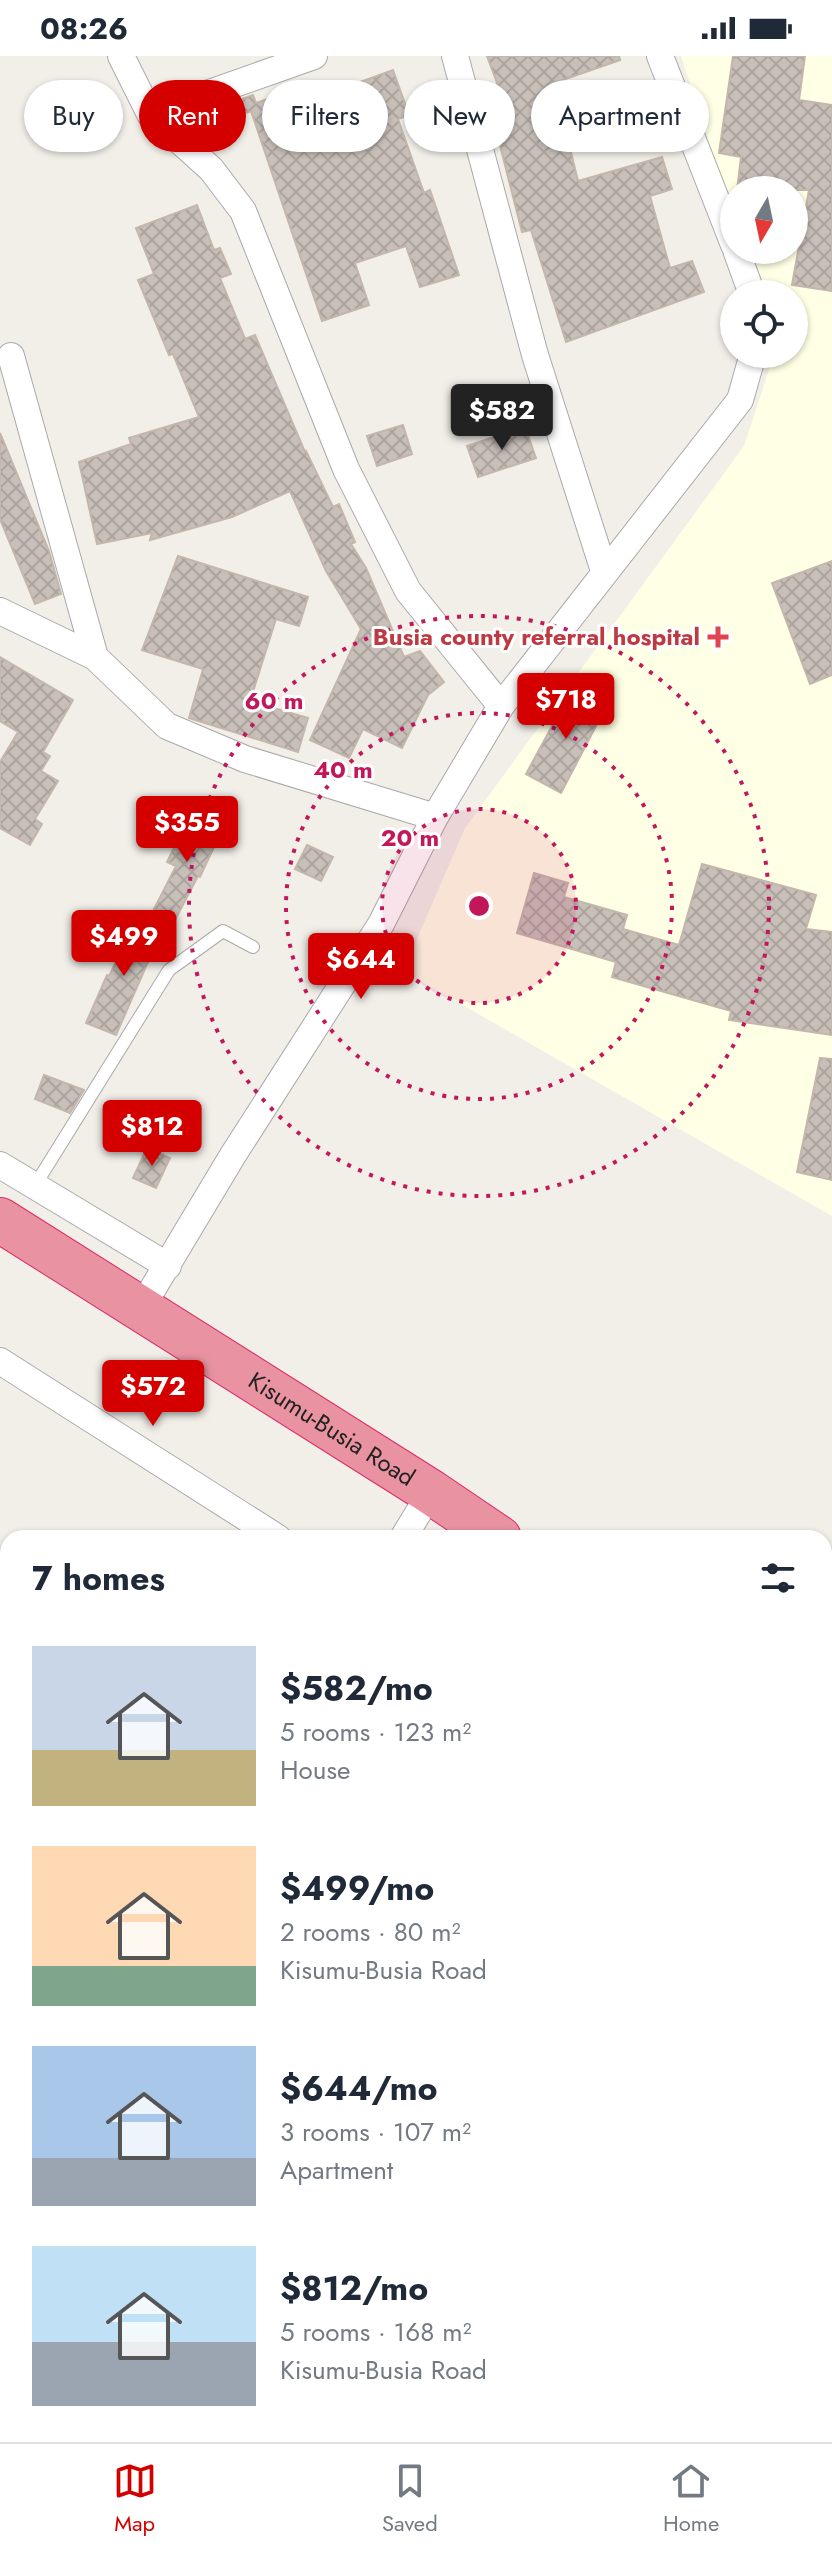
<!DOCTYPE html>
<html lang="en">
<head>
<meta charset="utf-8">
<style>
  :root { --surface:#fff; --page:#f6f6f7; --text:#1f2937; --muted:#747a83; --line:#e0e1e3; --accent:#d40000 }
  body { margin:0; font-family:Jost,sans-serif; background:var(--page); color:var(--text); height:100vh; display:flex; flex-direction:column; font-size:30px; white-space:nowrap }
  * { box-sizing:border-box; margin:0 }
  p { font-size:26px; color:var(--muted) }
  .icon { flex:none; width:44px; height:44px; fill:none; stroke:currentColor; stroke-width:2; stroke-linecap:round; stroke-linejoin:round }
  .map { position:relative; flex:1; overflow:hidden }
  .panel { position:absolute; left:0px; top:1474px; width:832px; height:912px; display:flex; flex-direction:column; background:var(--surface); border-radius:24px 24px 0 0; box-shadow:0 2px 6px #0004 }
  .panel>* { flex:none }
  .guide { position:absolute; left:24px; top:24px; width:784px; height:72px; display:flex; gap:16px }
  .needle { width:52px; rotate:189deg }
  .buttons { position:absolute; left:720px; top:120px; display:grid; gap:16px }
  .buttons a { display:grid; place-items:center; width:88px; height:88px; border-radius:50%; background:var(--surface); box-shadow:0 2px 6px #0004; font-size:40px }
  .price { position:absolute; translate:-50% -68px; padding:0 18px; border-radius:8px; background:var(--accent); color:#fff; font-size:26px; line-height:52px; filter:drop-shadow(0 2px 4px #0008) }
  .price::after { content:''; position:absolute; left:50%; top:48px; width:24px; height:18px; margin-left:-12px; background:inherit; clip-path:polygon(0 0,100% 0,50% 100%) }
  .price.active { background:#222; color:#fff }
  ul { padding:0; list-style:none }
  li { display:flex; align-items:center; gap:24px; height:200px; padding:0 32px }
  li span { display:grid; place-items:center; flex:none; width:224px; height:160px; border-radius:0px; color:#555 }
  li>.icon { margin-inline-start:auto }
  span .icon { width:96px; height:96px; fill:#fffc; stroke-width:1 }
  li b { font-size:34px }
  h2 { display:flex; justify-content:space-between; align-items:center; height:96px; padding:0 32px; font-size:34px }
  .pill { padding:0 28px; border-radius:36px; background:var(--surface); box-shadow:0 2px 6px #0004; font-size:28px; line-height:72px }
  .pill.active { background:var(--accent); color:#fff }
  .status { display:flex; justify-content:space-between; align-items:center; height:56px; padding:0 40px; background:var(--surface); direction:ltr }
  .status svg { height:22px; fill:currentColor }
  .tabs { display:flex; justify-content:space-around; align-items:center; height:112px; border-top:2px solid var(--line); background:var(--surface); font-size:22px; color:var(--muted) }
  .tabs a { display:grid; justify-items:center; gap:4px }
  .tabs .active { color:var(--accent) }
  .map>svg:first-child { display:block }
  .education { fill:#ffffe5 }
  .building { fill:url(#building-cross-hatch); stroke:#c4b6ab; stroke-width:2 }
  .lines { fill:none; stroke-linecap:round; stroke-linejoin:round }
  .lane-casing { stroke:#a9a9a9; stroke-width:14 }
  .street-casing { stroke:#a9a9a9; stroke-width:28 }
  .highway-casing { stroke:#dc2a67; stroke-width:46 }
  .lane { stroke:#fff; stroke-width:12 }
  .street { stroke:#fff; stroke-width:26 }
  .highway { stroke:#e892a2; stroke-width:44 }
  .ring { fill:none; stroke:#c2185b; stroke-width:4; stroke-dasharray:4 8 }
  .health-dot { fill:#e0444e; stroke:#fff; stroke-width:3 }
  .labels { text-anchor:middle; stroke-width:6; stroke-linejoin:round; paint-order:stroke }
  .health-label { font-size:24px; font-weight:bold; fill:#be3a42; stroke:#fff; text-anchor:end }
  .street-label { font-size:24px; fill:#222; stroke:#fff }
  .centre { fill:#c2185b; stroke:#fff; stroke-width:4 }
  .ring-label { font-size:24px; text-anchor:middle; font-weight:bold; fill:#c2185b; stroke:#fff; stroke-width:6; stroke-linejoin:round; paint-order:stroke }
</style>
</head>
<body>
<div class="status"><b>08:26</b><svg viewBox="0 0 49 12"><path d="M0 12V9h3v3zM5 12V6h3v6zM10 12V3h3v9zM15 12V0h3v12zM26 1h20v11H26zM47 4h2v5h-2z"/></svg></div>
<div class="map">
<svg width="832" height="2386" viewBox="0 0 832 2386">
  <defs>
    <pattern id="building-cross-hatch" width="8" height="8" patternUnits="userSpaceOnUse" patternTransform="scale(2)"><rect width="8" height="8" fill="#c7bfb8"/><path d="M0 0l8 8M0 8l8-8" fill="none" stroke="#aba49e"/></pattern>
  </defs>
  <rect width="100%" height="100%" fill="#f2efe9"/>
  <path class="education" d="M681,0H832V1160L403,915L465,772L744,390L774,298H794V238H758L744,194H794V134H734V164Z"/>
  <path class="building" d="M487,0H619L620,4L554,27L578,125L662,101L672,133L650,140L670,212L692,205L704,236L566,286L531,174L522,176L489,46L503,43Z
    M733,0H805L799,44L832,49V235L792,229L809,134H737L741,101L719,97Z
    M393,14L409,59L398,63L424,137L430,134L459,219L420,231L406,190L355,207L369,249L322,265L251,55L233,62L227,48L253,39L256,47L310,28L316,42Z
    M197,149L214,194L220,192L231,218L220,222L245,283L255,279L305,396L306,395L333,451L339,448L355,486L351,488L366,512L404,601L420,595L444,626L428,639L402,692L363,673L349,702L310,684L361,573L326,515L290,435L232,461L150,484L152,477L97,488L79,406L131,388L129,382L199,361L173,298L169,299L138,224L154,218L136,172Z
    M403,369L412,398L377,410L367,380Z
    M525,371L536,402L478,421L467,390Z
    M0,377L49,495L61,538L35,548L0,463Z
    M178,500L308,541L299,570L276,563L250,645L308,662L298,696L189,662L203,613L142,594Z
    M832,505V619L810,628L772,527Z
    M0,601L73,644L43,696L50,700L41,715L58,725L35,763L42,768L30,789L0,772V706L18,676L0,665Z
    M572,633L606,651L561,737L526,718Z
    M190,759L222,774L200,821L198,820L175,864L154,853L176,810L167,806Z
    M307,789L333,801L321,825L295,813Z
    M702,808L816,839L806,873L832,876V979L729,964L731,955L612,921L616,906L517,877L534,817L568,827L564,841L627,859L623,873L679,889Z
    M138,862L162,874L116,979L86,967L107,919L109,920Z
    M820,1002L832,1003V1124L797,1116Z
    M44,1019L84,1034L70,1057L35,1043Z
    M147,1092L170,1102L156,1132L133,1122Z"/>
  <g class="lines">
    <defs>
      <path id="lane" d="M34,1131L169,914L223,875L253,891
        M824,2056L832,2061"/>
      <path id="street" d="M121,0L150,58L211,113L243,155L346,413L408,535L501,650
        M455,0L535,299L604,515
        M660,0L734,189
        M150,58L314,0
        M736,194L752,238
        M11,300L95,601
        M0,555L95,601L167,670L245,703L435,761
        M0,1109L168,1210
        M140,1254L233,1099L381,868L435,761L501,650L740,344L753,298
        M0,1305L278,1482
        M403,1482L431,1436
        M824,1682L832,1669
        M824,1819L832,1824
        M0,2120L8,2125
        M378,2378L389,2386"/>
      <g id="highway">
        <path id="s1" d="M0,1164L431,1436L499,1482"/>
        <path d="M824,1703L832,1708"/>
      </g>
    </defs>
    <use href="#lane" class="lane-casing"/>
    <use href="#street" class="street-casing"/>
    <use href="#highway" class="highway-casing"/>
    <use href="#lane" class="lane"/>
    <use href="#street" class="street"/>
    <use href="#highway" class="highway"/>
  </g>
  <circle cx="479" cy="850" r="97" fill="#c2185b" fill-opacity=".12"/>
  <g class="ring">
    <circle cx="479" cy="850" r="97"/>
    <circle cx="479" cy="850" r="193"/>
    <circle cx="479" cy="850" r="290"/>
  </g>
  <path class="health-dot" d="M714 569h8v8h8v8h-8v8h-8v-8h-8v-8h8z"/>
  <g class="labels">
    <g class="health-label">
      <text x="700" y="589">Busia county referral hospital</text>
    </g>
    <g class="street-label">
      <text dy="8" stroke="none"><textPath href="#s1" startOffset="392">Kisumu-Busia Road</textPath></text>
    </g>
  </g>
  <circle cx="479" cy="850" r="12" class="centre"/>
  <g class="ring-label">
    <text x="274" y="653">60 m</text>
    <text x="343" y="722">40 m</text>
    <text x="410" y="790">20 m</text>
  </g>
</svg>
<div class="buttons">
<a><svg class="needle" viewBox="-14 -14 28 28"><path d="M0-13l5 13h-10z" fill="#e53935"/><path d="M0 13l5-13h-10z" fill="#747a83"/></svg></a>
<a><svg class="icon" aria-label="locate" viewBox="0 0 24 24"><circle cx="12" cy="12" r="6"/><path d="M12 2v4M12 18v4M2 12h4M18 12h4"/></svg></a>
</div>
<b class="price active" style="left:502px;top:396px">$582</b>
<b class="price" style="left:566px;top:685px">$718</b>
<b class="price" style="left:187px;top:808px">$355</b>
<b class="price" style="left:124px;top:922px">$499</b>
<b class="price" style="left:361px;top:945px">$644</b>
<b class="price" style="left:152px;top:1112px">$812</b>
<b class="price" style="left:153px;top:1372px">$572</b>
<div class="guide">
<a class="pill">Buy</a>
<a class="pill active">Rent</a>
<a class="pill">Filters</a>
<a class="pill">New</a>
<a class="pill">Apartment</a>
</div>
<section class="panel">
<h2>7 homes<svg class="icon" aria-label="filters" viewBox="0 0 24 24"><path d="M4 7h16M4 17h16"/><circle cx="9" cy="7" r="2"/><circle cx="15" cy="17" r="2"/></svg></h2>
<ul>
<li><span style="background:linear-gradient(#c9d6e8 65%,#c2b280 0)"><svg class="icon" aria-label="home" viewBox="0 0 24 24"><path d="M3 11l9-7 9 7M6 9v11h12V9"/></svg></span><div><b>$582/mo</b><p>5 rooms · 123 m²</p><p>House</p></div></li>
<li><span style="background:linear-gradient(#ffd9b3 75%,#7fa58c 0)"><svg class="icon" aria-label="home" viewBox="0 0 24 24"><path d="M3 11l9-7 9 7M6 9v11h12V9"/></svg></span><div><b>$499/mo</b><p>2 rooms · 80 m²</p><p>Kisumu-Busia Road</p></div></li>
<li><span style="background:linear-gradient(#a9c7e8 70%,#9aa5b1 0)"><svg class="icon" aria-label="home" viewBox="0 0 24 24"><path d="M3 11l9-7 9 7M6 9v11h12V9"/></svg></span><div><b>$644/mo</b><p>3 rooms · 107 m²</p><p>Apartment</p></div></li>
<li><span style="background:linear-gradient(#bfe0f5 60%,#9aa5b1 0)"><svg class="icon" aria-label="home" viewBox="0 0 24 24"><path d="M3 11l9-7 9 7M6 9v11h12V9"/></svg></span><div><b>$812/mo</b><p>5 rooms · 168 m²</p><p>Kisumu-Busia Road</p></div></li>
</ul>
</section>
</div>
<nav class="tabs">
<a class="active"><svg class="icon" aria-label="map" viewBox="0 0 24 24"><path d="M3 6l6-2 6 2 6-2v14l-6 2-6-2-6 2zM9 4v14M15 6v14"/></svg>Map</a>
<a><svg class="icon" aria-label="saved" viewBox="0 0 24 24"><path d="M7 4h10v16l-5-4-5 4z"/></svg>Saved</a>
<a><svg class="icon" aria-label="home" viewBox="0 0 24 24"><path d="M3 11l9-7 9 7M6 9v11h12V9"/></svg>Home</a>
</nav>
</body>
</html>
